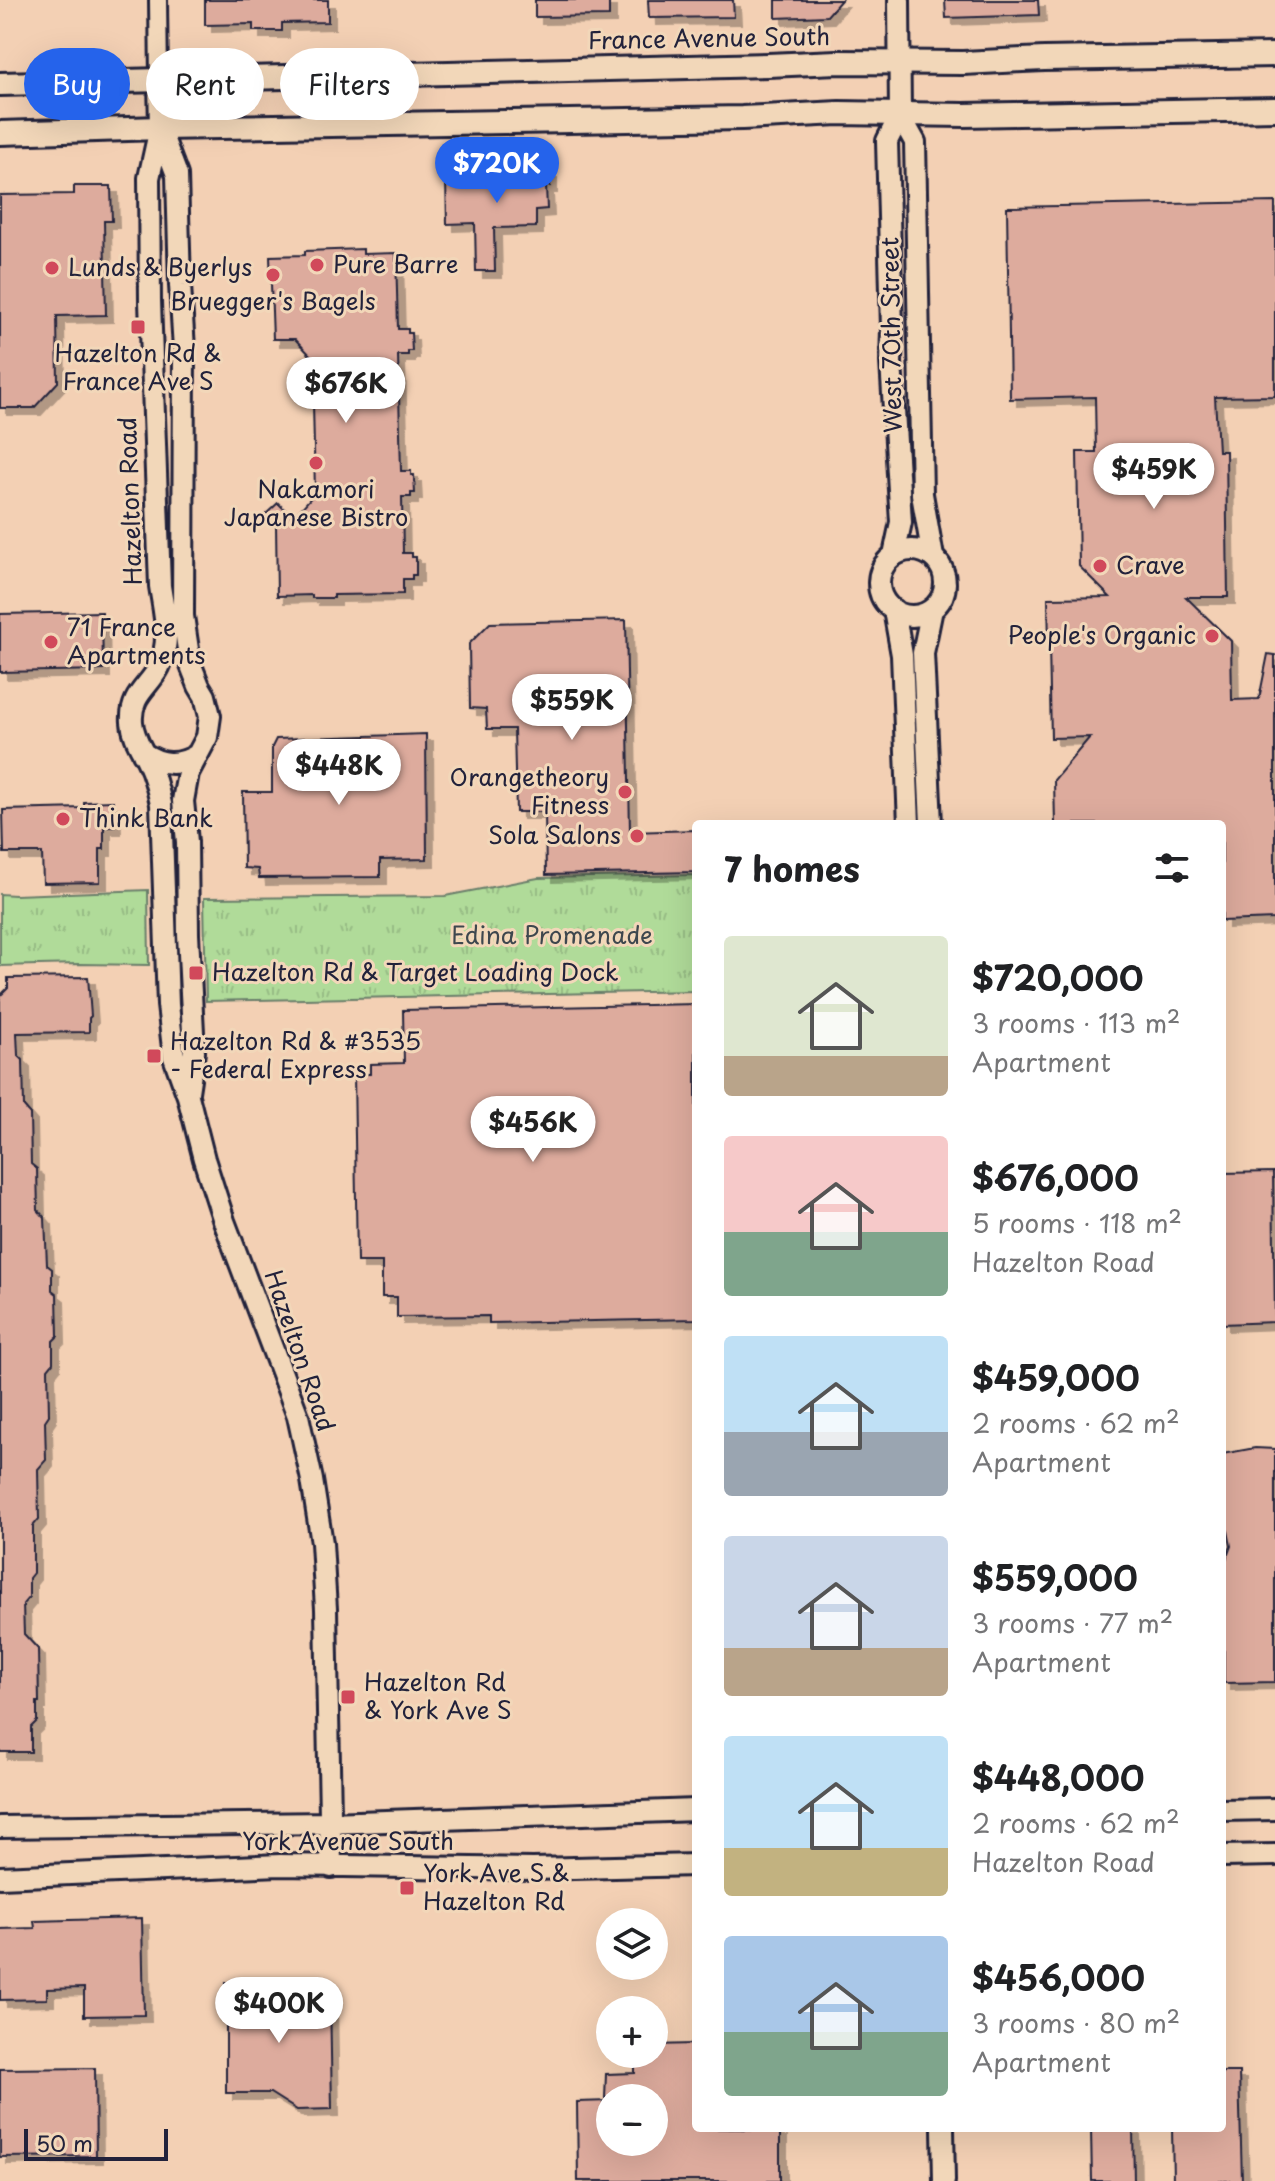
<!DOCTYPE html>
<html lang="en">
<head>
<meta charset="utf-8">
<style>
  :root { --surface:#fff; --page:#f6f6f6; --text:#202124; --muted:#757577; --accent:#2563eb }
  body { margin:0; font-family:"Playpen Sans",sans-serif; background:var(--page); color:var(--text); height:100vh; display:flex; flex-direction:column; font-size:30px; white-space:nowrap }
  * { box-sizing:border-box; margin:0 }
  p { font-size:26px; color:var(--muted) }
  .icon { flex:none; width:44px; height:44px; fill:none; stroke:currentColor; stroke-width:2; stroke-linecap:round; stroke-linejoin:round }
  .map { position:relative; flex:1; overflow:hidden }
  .drawer { position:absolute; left:692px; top:820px; width:534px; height:1312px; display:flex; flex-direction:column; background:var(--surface); border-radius:8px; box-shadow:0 8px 32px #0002 }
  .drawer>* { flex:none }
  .top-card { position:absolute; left:24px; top:48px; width:548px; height:72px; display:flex; gap:16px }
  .controls { position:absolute; left:596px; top:1908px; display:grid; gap:16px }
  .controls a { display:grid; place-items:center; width:72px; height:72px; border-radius:50%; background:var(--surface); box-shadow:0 8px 32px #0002; font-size:40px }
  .scale { position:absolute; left:24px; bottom:20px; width:144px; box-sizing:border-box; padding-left:8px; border:4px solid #22223b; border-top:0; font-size:22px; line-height:28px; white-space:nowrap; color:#22223b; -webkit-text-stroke:6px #f2d7b9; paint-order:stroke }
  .price { position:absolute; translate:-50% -68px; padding:0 18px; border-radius:28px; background:#fff; color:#222; font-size:26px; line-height:52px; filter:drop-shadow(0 2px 4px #0008) }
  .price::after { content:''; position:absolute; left:50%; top:48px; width:24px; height:18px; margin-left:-12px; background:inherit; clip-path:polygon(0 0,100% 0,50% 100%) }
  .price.selected { background:var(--accent); color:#fff }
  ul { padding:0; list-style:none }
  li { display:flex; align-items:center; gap:24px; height:200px; padding:0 32px }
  li span { display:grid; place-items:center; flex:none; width:224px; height:160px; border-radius:8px; color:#555 }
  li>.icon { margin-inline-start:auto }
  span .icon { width:96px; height:96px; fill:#fffc; stroke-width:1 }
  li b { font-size:34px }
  h2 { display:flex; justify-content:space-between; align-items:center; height:96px; padding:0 32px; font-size:34px }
  .tag { padding:0 28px; border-radius:36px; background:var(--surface); box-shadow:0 8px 32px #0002; font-size:28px; line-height:72px }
  .tag.selected { background:var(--accent); color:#fff }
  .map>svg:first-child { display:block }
  .park { fill:url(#park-tufts); stroke:#697e6a; stroke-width:2 }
  .building { fill:#ddab9d; stroke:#22223b; stroke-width:2; filter:url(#shadow) }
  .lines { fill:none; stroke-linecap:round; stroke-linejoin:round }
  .minor-casing { stroke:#22223b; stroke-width:22 }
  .tertiary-casing { stroke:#22223b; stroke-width:26 }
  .secondary-casing { stroke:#22223b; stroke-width:28 }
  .minor { stroke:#f2d7b9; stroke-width:16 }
  .tertiary { stroke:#f2d7b9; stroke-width:20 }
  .secondary { stroke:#f2d7b9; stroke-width:22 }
  .poi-dot { fill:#d1495b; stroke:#f2d7b9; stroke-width:3 }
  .labels { text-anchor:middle; stroke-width:6; stroke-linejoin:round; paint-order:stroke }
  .street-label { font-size:24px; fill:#22223b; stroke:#f2d7b9 }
  .poi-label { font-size:24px; fill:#22223b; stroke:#f2d7b9; text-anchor:start }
  .park-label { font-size:24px; fill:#3e474e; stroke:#f2d7b9 }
</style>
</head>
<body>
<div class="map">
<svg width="1275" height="2181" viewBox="0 0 1275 2181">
  <defs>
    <pattern id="park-tufts" width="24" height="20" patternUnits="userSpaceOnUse" patternTransform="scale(2)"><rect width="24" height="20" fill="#b0db99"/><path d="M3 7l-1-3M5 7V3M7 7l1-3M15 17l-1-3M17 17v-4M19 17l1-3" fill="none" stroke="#97bc85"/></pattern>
    <filter id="shadow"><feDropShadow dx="7" dy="7" stdDeviation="0" flood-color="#0004"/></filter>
  </defs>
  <rect width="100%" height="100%" fill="#f3d0b4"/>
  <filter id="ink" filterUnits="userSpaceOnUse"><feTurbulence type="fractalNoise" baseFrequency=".0125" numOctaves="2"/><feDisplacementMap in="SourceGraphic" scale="16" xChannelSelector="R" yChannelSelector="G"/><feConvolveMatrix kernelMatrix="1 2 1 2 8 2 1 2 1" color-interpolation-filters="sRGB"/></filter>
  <g filter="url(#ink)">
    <path class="park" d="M696,875V991L206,1001L204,898L445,896L538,878Z
      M148,890L149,965L79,964L0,966V894L15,895Z"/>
    <path class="building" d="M205,0H328V22L282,23V31H253V24L205,25Z
      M535,0H609V16L535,17Z
      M648,0H733L734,17L649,18Z
      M776,0H841L827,16L776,18Z
      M945,0H1038L1039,15L946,18Z
      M528,165V172L550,171V186H546L547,209L536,210V227L494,228L495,271H476L475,223L447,224L446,179L496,177V166Z
      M74,186H111L112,221H104L106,315L57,316L58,382L34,408H0V195L74,194Z
      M1275,202V396L1215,397L1218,451H1226L1228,597H1186L1231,641L1232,700L1259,699L1268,654L1275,655V919L1222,921V824H1055L1054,780L1090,737L1051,738L1048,598L1110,597L1079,566L1077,452H1096L1095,397L1010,399L1007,207Z
      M363,249V254L396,253L398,329H408V333H411L412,351H408V355H398L401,471H411V475H414L415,493H411V497H402L403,553H412V557H416V575H412V579H403V594L334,595V598H312V595L277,596L276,524L266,514L278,503L293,518L315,493L312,357L295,339H273L270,256L305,255V251Z
      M102,612L103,670L0,672V614Z
      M626,620L630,832L696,830V872L546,875L545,812H516L514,729H487L486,709L470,708L469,644L490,623Z
      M426,734L427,859L380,860V877L259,878L258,869L244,868L243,792H272V747L276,739Z
      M113,801L114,827H104V849H100V882L43,883L42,853H4L3,810L84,808V802Z
      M88,977L91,1016L89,1018V1032L17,1033L18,1055L23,1060L24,1107L30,1114L31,1164L37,1169L38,1210L45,1218L47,1265L52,1269V1290L57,1294L58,1336L53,1341V1363L48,1369L49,1415L45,1421L46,1460L38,1469L39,1519L33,1526V1573L29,1578V1597L23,1604L24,1634L38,1649L39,1702H37V1721L31,1727V1752H0V996L8,988V978Z
      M696,1004V1319L489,1323V1316L397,1317V1297H382V1262H357L354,1074H370V1064L404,1063L403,1010Z
      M1273,1172L1275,1322L1222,1324V1173Z
      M1255,1448L1275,1449V1682L1224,1683V1651H1222V1564L1225,1562L1231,1546L1228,1531L1222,1523V1454Z
      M142,1918L144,2015L84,2016V1988L47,1989V1999L0,2000V1929L35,1928L34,1921Z
      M269,1982L294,1997L330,1995L332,2109L297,2110L270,2093H226V1983Z
      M693,2044L696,2073V2128L780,2130V2181H578L577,2102L610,2101V2142H654V2098H605L606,2074L635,2073V2054H654V2045Z
      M95,2068L96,2156L0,2157V2069Z
      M1222,2072H1239L1242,2181H1173L1172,2128H1222Z
      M1133,2128L1134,2181H1092L1091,2129Z"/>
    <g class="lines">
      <defs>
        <path id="minor" d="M158,0L159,80"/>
        <path id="tertiary" d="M899,0L900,115L915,142L922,494L933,557
          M159,80L160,128L149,178L150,301L160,586C164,613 172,641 159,667C149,687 130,695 132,722C133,737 142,749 148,762C155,776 158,790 161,804L168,1005L174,1057L188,1096L204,1159L224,1221L298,1416L312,1480L322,1543L326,1609L331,1867
          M160,130L177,175L180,285L184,349L183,616L190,663L199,686L205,696L210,716L207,737L188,773L183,801L187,842L188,934L194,1052L188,1092
          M879 583a33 33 0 1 1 66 0a33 33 0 1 1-66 0Z
          M894,555L901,522L891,362L892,329L887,141L900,115
          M894,610L902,655L909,824
          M143,753C161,765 178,767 197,755
          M931,824L923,653L932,609
          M1222,1810L1275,1809
          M0,1827L330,1823L696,1810
          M1222,1856L1275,1855
          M0,1877L280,1865L533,1869L696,1865
          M943,2128L944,2181"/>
        <path id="secondary" d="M0,84L768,65L837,62L963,63L1044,59L1275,55
          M0,133L160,128L742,118L839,113L964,115L1275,109"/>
      </defs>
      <use href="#minor" class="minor-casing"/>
      <use href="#tertiary" class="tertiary-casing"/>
      <use href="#secondary" class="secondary-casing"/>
      <use href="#minor" class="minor"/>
      <use href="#tertiary" class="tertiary"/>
      <use href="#secondary" class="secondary"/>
    </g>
  </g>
  <g class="poi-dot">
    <circle cx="317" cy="265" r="8"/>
    <circle cx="52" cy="268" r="8"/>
    <circle cx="273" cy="275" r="8"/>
    <rect x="130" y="319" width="16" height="16" rx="4"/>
    <circle cx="316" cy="463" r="8"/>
    <circle cx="1100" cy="566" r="8"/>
    <circle cx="1212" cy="636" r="8"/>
    <circle cx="51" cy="642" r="8"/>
    <circle cx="625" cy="792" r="8"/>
    <circle cx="63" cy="819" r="8"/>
    <circle cx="637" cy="836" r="8"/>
    <rect x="188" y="965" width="16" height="16" rx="4"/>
    <rect x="146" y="1048" width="16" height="16" rx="4"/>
    <rect x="340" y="1689" width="16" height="16" rx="4"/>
    <rect x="399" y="1880" width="16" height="16" rx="4"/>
  </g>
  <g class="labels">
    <g class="street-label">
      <text transform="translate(709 39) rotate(-1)" y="8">France Avenue South</text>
      <text transform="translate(892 335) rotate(-91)" y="8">West 70th Street</text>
      <text transform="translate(131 501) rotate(-92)" y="8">Hazelton Road</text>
      <text transform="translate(299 1351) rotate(71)" y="8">Hazelton Road</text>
      <text x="348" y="1850">York Avenue South</text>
    </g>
    <g class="poi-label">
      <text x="333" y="273">Pure Barre</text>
      <text x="68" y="276">Lunds &amp; Byerlys</text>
      <text x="273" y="310" text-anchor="middle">Bruegger's Bagels</text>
      <text x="138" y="362" text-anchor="middle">Hazelton Rd &amp;<tspan x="138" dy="28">France Ave S</tspan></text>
      <text x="316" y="498" text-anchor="middle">Nakamori<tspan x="316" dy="28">Japanese Bistro</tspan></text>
      <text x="1116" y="574">Crave</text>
      <text x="67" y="636">71 France<tspan x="67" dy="28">Apartments</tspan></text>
      <text x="1196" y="644" text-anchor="end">People's Organic</text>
      <text x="609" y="786" text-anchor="end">Orangetheory<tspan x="609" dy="28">Fitness</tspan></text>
      <text x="79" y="827">Think Bank</text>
      <text x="621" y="844" text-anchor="end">Sola Salons</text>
      <text x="212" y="981">Hazelton Rd &amp; Target Loading Dock</text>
      <text x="170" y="1050">Hazelton Rd &amp; #3535<tspan x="170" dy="28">- Federal Express</tspan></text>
      <text x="364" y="1691">Hazelton Rd<tspan x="364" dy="28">&amp; York Ave S</tspan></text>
      <text x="423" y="1882">York Ave S &amp;<tspan x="423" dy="28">Hazelton Rd</tspan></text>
    </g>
    <g class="park-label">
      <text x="552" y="944">Edina Promenade</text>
    </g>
  </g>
</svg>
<div class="controls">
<a><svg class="icon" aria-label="layers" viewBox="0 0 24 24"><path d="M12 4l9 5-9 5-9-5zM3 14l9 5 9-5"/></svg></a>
<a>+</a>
<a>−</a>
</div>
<div class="scale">50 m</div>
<b class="price selected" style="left:497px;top:205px">$720K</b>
<b class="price" style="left:346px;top:425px">$676K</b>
<b class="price" style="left:1154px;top:511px">$459K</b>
<b class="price" style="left:572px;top:742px">$559K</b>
<b class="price" style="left:339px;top:807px">$448K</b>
<b class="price" style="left:533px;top:1164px">$456K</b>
<b class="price" style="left:279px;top:2045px">$400K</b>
<div class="top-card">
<a class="tag selected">Buy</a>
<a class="tag">Rent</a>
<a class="tag">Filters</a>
</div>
<section class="drawer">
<h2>7 homes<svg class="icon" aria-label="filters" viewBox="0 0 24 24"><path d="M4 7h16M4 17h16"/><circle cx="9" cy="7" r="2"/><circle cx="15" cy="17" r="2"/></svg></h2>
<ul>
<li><span style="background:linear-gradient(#dfe7d0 75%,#b9a48a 0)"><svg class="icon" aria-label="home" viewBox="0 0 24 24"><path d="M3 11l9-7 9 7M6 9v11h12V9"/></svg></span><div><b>$720,000</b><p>3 rooms · 113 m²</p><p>Apartment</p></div></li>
<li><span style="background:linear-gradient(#f6c9c9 60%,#7fa58c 0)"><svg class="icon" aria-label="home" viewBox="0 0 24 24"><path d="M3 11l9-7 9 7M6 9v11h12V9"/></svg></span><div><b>$676,000</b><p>5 rooms · 118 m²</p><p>Hazelton Road</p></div></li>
<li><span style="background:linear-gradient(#bfe0f5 60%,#9aa5b1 0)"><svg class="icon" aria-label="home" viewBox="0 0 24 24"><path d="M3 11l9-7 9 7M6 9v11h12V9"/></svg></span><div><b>$459,000</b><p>2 rooms · 62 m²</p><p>Apartment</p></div></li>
<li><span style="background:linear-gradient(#c9d6e8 70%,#b9a48a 0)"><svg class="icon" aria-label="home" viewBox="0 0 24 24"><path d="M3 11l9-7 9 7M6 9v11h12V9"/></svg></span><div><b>$559,000</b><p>3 rooms · 77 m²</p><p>Apartment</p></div></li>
<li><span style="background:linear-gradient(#bfe0f5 70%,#c2b280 0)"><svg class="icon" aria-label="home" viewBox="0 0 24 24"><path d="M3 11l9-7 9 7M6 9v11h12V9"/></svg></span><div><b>$448,000</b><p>2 rooms · 62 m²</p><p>Hazelton Road</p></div></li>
<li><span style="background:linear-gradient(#a9c7e8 60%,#7fa58c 0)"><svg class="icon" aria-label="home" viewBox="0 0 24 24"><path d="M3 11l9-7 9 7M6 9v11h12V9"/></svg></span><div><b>$456,000</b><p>3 rooms · 80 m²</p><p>Apartment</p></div></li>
</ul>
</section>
</div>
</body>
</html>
